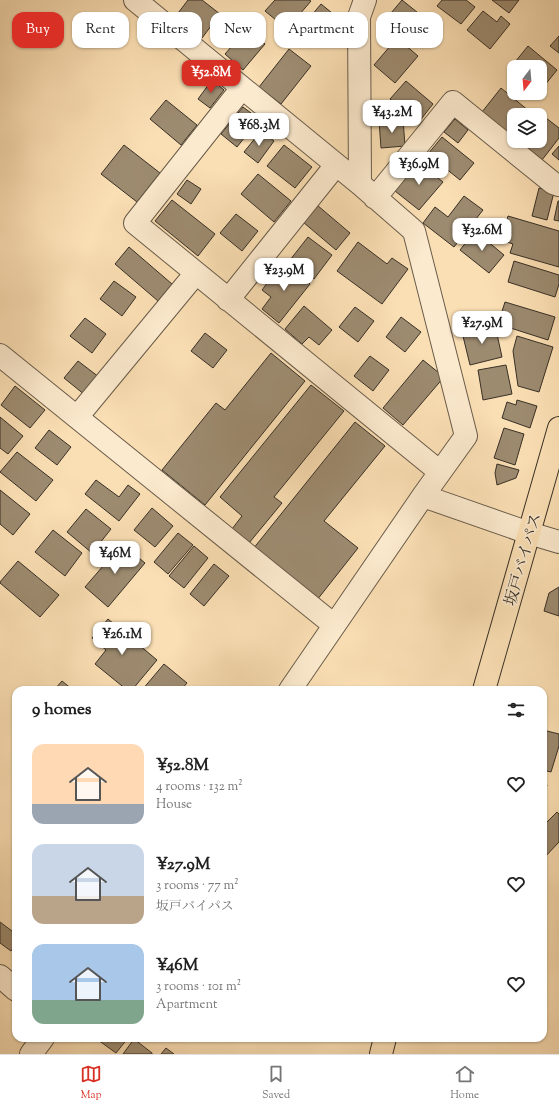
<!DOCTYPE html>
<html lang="en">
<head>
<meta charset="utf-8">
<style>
  :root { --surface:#fff; --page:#f6f6f6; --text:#222; --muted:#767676; --line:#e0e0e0; --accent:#d93025 }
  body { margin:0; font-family:"Sorts Mill Goudy","Noto Serif JP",serif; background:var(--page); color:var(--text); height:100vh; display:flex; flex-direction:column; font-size:15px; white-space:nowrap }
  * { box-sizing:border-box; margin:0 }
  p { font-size:13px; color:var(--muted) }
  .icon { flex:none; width:22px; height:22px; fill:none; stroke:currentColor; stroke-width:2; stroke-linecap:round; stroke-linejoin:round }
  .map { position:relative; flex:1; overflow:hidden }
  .panel { position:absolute; left:12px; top:686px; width:535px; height:356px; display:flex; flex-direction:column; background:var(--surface); border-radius:12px; box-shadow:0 1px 3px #0004 }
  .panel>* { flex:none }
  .guide { position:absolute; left:12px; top:12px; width:535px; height:36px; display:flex; gap:8px }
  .needle { width:26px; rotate:196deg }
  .controls { position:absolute; left:507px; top:60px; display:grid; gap:8px }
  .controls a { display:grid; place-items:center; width:40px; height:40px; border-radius:8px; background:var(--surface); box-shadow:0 1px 3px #0004; font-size:20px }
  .price { position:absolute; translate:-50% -34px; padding:0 9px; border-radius:8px; background:#fff; color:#222; font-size:13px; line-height:26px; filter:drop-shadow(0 1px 2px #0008) }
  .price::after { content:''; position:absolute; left:50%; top:24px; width:12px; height:9px; margin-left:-6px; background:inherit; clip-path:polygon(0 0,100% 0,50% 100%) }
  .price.selected { background:var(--accent); color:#fff }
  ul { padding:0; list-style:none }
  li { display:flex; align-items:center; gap:12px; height:100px; padding:0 20px }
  li span { display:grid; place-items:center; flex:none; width:112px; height:80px; border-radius:12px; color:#555 }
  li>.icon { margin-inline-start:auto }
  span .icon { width:48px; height:48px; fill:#fffc; stroke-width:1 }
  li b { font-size:17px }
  h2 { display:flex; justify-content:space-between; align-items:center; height:48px; padding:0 20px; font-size:17px }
  .chip { padding:0 14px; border-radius:12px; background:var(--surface); box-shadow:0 1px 3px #0004; font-size:14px; line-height:36px }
  .chip.selected { background:var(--accent); color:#fff }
  .tabs { display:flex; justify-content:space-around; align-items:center; height:56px; border-top:1px solid var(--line); background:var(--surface); font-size:11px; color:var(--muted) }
  .tabs a { display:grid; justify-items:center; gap:2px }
  .tabs .selected { color:var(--accent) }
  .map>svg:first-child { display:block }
  .building { fill:#9d8b70; stroke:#383026 }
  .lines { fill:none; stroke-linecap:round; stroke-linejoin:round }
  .minor-casing { stroke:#695c4a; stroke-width:24 }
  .highway-casing { stroke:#383026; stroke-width:24 }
  .minor { stroke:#fceace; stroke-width:22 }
  .highway { stroke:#fbdfb4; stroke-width:22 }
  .labels { text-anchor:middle; stroke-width:3.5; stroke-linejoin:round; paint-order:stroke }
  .street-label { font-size:16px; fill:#383026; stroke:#fceace }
</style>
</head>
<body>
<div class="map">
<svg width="559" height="1054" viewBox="0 0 559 1054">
  <rect width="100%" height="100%" fill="#fbdfb4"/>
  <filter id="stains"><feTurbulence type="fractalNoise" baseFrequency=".005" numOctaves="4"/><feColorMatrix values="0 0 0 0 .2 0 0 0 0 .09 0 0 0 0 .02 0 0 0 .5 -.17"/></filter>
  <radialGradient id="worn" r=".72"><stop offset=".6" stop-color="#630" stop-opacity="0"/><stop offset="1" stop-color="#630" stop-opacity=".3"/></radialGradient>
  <path class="building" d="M188,0H202L220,14L202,38L175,17Z
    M275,0H309L311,1L287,29L265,11Z
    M402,0L438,29L423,48L386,19Z
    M442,0H466L475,7L461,24L437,6Z
    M492,0H519L509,13Z
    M321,4L343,22L327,40L306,22Z
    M483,11L497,22L501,16L510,24L490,49L467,30Z
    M247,29L265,44L243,70L225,54Z
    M559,36V53L550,46Z
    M397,38L418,56L395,83L374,65Z
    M528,46L557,70L540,91V67H514V69L511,67Z
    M289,49L311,66L281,104L259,87Z
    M212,80L224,90L210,108L198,99Z
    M406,81L433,104L418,123L390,99Z
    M501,88L529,111L526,115H514V130L510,135L482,112Z
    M166,100L197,125L181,145L150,119Z
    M243,107L259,119L237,147L221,134Z
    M537,111L559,128V138L542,160L521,143L523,141H540V115H534Z
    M403,119L405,146L381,148L379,121Z
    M455,119L468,130L458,143L444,132Z
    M261,131L274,141L258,163L244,152Z
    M442,137L474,163L460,180L428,154Z
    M124,145L160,173L137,202L101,174Z
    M284,145L312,167L295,188L267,166Z
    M559,146V160L552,154Z
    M418,162L443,182L419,210L395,191Z
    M258,174L291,201L274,222L241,194Z
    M187,180L201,189L191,204L177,194Z
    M539,188L554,192L547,220L532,216Z
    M464,196L483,210L454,247L423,223L435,207L448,217Z
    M172,200L215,234L198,256L155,221Z
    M558,201H559V221L554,220Z
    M317,205L350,233L336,250L303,222Z
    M236,214L258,231L242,251L220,233Z
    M508,216L559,231V267L510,253L513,244L501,240Z
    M475,231L504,255L489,273L460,250Z
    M308,237L332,255L314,279L290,260Z
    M358,242L387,264L392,258L408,269L382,304L337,271Z
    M129,247L172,284L158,301L115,264Z
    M514,261L559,275V284L555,297L508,282Z
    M283,262L310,284L279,323L262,309L271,297L262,290Z
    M114,281L136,297L122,316L100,299Z
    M505,302L555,317L548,340L498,324Z
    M304,306L332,330L319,345L309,337L302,344L285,329Z
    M355,307L374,321L358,342L339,327Z
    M401,317L421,332L405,352L386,337Z
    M85,318L106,334L92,353L70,336Z
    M495,325L502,357L470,365L462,332Z
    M205,333L227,350L213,368L191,351Z
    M517,336L553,347L539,392L518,386L513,351Z
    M271,353L305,381L205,505L162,470L216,403L225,410Z
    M370,356L389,370L373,391L354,376Z
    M423,360L444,377L403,425L383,408Z
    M78,361L99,377L85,395L64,378Z
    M506,365L512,394L483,400L478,370Z
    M311,385L344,411L274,497L282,503L249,543L232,529L242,516L220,497Z
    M15,386L45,410L30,428L1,405Z
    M517,400L537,406L530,428L502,418L507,402L516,405Z
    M0,417L23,436L8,454L0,448Z
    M355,422L385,446L324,521L358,548L317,600L253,549Z
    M504,428L524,434L515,465L494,458Z
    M49,430L71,447L57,465L35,448Z
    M17,452L53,480L36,501L0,472Z
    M497,464L519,470L516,478L497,485L495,473Z
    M96,480L119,497L128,485L140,494L119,521L85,494Z
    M0,490L30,514L13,535L0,524Z
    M152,508L173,526L155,547L134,530Z
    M86,509L111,529L92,553L67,532Z
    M53,530L82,553L65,576L35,552Z
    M178,533L193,545L168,574L154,562Z
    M122,544L145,563L108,607L85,587Z
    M194,546L208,558L184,588L169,576Z
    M18,561L59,595L40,617L0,583V582Z
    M214,564L229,576L204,606L190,594Z
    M559,587V616L544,611L549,593Z
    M108,619L157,660L132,690H127L95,664L106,650L92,638Z
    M164,664L187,683L181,690H142Z
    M62,681L73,690H54Z
    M543,730L559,734V746L551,772L543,770Z
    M543,783L547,785L543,798Z
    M557,812L559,814V842L543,859V826Z
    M0,922L16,934V944L11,951L0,943Z
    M99,1038H128L116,1053L98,1040Z
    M134,1039L152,1053V1054H123Z
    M166,1048L174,1054H161Z"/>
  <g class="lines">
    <defs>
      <path id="minor" d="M135,0L360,184L414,231L466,436L423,496
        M242,88L135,223L440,472
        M360,184L359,17L365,0
        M375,198L453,102L553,183L559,185
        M228,300L336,165
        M0,355L334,625
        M77,417L196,273
        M290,690L423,496L529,533L559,542
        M0,976L16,990
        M31,1054L43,1038"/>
      <path id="highway" d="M484,690L559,428
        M381,1054L385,1038"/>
    </defs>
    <use href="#minor" class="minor-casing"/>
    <use href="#highway" class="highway-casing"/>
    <use href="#minor" class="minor"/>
    <use href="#highway" class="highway"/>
  </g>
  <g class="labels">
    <g class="street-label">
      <text transform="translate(522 559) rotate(-74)" y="6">坂戸バイパス</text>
    </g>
  </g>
  <rect width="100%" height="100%" filter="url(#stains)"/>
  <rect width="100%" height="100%" fill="url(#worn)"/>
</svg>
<div class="controls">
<a><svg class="needle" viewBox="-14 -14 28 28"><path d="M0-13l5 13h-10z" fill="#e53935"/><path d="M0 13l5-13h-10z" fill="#767676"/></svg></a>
<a><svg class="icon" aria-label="layers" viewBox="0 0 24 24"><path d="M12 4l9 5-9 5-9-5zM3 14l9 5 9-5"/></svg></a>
</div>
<b class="price selected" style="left:211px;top:94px">¥52.8M</b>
<b class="price" style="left:392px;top:134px">¥43.2M</b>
<b class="price" style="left:259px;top:147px">¥68.3M</b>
<b class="price" style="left:419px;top:186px">¥36.9M</b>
<b class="price" style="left:482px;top:252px">¥32.6M</b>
<b class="price" style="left:284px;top:292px">¥23.9M</b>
<b class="price" style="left:482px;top:345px">¥27.9M</b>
<b class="price" style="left:115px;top:575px">¥46M</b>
<b class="price" style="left:122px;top:656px">¥26.1M</b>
<div class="guide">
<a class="chip selected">Buy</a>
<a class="chip">Rent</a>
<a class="chip">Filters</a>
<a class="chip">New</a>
<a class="chip">Apartment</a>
<a class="chip">House</a>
</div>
<section class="panel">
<h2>9 homes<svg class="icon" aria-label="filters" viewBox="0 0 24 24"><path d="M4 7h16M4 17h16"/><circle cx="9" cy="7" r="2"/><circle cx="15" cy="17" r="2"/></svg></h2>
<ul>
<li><span style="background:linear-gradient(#ffd9b3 75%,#9aa5b1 0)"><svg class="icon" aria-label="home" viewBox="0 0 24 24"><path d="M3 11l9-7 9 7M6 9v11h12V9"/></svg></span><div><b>¥52.8M</b><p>4 rooms · 132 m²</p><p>House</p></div><svg class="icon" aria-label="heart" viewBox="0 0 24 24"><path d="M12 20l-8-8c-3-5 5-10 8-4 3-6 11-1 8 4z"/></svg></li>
<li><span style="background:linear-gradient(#c9d6e8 65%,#b9a48a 0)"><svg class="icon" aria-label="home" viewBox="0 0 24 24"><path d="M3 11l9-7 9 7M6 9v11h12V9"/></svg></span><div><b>¥27.9M</b><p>3 rooms · 77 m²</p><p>坂戸バイパス</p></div><svg class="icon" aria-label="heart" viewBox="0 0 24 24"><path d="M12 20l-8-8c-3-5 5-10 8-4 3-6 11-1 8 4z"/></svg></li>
<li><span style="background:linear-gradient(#a9c7e8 70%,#7fa58c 0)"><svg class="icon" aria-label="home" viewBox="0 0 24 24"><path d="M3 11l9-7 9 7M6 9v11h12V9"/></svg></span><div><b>¥46M</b><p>3 rooms · 101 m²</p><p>Apartment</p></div><svg class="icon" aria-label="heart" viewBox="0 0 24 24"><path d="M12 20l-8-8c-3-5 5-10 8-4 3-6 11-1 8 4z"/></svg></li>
</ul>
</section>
</div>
<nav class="tabs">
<a class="selected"><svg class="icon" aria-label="map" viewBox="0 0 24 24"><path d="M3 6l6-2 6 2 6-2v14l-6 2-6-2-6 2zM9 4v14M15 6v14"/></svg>Map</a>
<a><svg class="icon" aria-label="saved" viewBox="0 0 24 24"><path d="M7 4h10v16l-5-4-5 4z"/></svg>Saved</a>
<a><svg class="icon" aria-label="home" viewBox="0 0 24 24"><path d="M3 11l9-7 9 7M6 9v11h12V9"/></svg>Home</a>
</nav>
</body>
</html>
